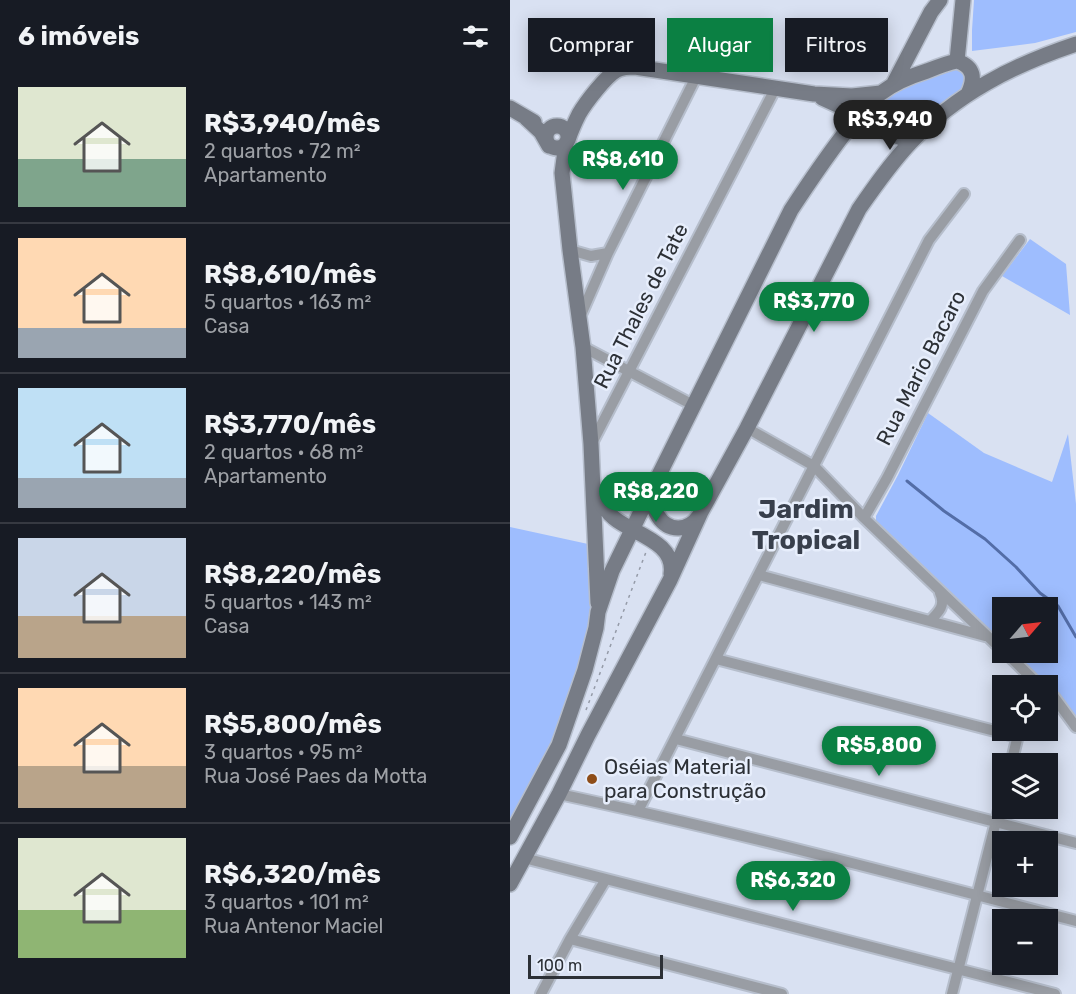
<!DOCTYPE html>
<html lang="pt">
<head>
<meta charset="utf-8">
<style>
  :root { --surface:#171b24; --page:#242831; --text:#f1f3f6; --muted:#9ea1a6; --line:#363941; --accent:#0b8043 }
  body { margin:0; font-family:Rubik,sans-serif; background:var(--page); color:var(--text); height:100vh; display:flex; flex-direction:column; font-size:22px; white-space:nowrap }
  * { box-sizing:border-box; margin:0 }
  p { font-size:20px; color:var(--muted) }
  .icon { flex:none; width:33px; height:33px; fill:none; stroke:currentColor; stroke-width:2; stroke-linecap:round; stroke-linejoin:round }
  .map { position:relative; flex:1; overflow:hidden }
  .side { display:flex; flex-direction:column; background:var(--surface); width:510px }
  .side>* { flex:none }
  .banner { position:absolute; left:18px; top:18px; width:458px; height:54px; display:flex; gap:12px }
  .needle { width:39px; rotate:62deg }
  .fabs { position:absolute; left:482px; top:597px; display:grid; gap:12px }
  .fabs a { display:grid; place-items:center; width:66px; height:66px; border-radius:0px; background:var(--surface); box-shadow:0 3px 15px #0003; font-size:30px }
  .scale { position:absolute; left:18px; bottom:15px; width:135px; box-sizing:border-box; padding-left:6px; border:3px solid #2c3036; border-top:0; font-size:16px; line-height:21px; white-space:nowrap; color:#2c3036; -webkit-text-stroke:4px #e7eefc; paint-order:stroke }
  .price { position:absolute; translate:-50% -51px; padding:0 14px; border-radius:21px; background:var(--accent); color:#fff; font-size:20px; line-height:39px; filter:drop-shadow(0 2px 3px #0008) }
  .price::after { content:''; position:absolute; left:50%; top:36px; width:18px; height:14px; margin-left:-9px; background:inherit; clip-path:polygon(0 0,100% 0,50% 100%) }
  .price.current { background:#222; color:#fff }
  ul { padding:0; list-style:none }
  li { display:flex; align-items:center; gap:18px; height:150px; padding:0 18px }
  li+li { border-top:2px solid var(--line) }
  li span { display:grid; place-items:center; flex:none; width:168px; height:120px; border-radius:0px; color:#555 }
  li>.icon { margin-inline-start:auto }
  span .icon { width:72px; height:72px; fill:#fffc; stroke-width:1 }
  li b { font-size:26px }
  h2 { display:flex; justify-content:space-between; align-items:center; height:72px; padding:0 18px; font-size:26px }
  .tag { padding:0 21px; border-radius:0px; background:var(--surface); box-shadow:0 3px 15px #0003; font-size:21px; line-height:54px }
  .tag.current { background:var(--accent); color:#fff }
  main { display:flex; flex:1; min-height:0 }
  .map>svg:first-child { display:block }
  .green { fill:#9ebdfe }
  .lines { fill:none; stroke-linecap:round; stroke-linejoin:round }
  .stream { stroke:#536da7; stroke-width:3 }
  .minor-casing { stroke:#b6becc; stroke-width:14 }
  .secondary-casing { stroke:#b6becc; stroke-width:18 }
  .path { stroke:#959ba8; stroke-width:1.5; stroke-dasharray:3 4.5; stroke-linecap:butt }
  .minor { stroke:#999da4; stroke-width:10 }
  .secondary { stroke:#777c86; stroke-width:15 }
  .poi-dot { fill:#8e4d18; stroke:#e7eefc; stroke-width:2 }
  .labels { text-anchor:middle; stroke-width:5; stroke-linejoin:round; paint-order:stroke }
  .street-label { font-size:21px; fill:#2c3036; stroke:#e7eefc }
  .poi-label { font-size:21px; fill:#2c3036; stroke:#e7eefc; text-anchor:start }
  .district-label { font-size:27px; font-weight:bold; fill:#383f4c; stroke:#e7eefc }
</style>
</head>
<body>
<main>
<section class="side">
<h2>6 imóveis<svg class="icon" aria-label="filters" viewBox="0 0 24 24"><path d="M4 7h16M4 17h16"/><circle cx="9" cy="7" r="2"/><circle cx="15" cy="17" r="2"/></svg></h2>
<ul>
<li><span style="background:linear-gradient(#dfe7d0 60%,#7fa58c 0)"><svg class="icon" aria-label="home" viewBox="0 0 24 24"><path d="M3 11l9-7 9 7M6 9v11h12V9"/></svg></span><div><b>R$3,940/mês</b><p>2 quartos · 72 m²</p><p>Apartamento</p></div></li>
<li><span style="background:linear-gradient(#ffd9b3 75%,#9aa5b1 0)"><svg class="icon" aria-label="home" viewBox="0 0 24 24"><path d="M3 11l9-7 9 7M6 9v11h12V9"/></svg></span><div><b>R$8,610/mês</b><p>5 quartos · 163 m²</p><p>Casa</p></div></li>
<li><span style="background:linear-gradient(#bfe0f5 75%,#9aa5b1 0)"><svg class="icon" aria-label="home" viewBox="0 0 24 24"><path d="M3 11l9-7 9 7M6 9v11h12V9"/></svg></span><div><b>R$3,770/mês</b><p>2 quartos · 68 m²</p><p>Apartamento</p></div></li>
<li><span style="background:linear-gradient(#c9d6e8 65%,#b9a48a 0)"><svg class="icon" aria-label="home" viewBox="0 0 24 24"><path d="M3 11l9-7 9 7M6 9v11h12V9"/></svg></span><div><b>R$8,220/mês</b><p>5 quartos · 143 m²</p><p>Casa</p></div></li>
<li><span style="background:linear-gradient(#ffd9b3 65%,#b9a48a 0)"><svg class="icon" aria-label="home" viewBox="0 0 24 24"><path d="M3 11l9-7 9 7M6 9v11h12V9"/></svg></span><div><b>R$5,800/mês</b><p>3 quartos · 95 m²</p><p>Rua José Paes da Motta</p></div></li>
<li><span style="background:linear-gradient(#dfe7d0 60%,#8fb573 0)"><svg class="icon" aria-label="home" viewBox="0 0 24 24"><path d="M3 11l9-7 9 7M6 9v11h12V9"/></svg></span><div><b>R$6,320/mês</b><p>3 quartos · 101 m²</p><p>Rua Antenor Maciel</p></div></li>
</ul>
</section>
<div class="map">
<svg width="566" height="994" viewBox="0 0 566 994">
  <rect width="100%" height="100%" fill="#d9e1f2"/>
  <path class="green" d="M464,0H566V32L525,43L462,51V30Z
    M440,69H455L460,83L398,135C383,127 373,123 371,104C389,85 415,77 440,69Z
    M520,239L556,264L560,315L492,276Z
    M418,413L474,453L542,482L558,434L566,504V718L548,695L504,653L537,652V608H492V641L366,521V516L388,475Z
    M0,527L78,544L83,601L72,662L40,746L2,818H0Z"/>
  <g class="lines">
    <path class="stream" d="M397,481L434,511L475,539L506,567L530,593L548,606L566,637"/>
    <defs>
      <path id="minor" d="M60,250L81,256L98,253
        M70,317L98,253L186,77
        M73,347L183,405
        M237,428L304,466L354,518L492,650
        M82,443L265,89
        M354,518L377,478L473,291L510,240
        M249,575L475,636
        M420,621C429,612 436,605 430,593
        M495,652L530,686
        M206,659L508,737
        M537,691L544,697L566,727
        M166,739L566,843
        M501,764L509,731
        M49,794C222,831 394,876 566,921
        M128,811L419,240L454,194
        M14,858L545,994
        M60,939L272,994
        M31,994L60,939L96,879
        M442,994L492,798"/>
      <path id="secondary" d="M447,61L453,0
        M447,61C465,67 465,79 458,94
        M383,85L421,12L430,0
        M312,98L349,115L372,130L401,142
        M0,108L24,122
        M16,118L31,132L39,146
        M36 137a11 11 0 1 1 22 0a11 11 0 1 1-22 0Z
        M58,140C61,131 65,122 69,114C76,102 96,76 107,70C113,67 118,67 125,67L304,94L342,96L371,93
        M56,143L52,173L60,250L73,347L81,444L88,603
        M86,490C91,500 95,511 104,518C123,534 166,542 161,574
        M140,493C142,501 143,509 148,516C158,532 178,532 189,516
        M0,837L49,745L75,670L86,628L88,612L102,571L140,493L281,210C298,184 315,159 334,134C345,120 356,104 371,93C384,83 401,76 417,71C427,67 437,63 447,61
        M0,884L49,794L78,735L160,580L191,512L237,428L349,209C365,186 381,163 400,143C446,94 503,65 566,44"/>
    </defs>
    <use href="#minor" class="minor-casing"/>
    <use href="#secondary" class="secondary-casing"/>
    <path class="path" d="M76,710L136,552"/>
    <use href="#minor" class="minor"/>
    <use href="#secondary" class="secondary"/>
  </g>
  <circle class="poi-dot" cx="82" cy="779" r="6"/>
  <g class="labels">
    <g class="street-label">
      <text transform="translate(131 306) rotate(-63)" y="7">Rua Thales de Tate</text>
      <text transform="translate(411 368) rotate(-63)" y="7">Rua Mario Bacaro</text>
    </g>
    <g class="poi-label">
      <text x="94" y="774">Oséias Material<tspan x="94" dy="24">para Construção</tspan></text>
    </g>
    <g class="district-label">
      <text x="296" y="518">Jardim<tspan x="296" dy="31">Tropical</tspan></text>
    </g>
  </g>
</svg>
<div class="fabs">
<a><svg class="needle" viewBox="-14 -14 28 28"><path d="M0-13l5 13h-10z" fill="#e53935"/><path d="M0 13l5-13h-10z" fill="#9ea1a6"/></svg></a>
<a><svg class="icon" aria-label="locate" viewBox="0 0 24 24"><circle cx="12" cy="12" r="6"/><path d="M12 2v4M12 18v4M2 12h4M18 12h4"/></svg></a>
<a><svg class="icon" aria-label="layers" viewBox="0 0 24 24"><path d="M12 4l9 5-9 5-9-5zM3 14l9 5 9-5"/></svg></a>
<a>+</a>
<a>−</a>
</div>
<div class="scale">100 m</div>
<b class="price current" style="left:380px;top:151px">R$3,940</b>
<b class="price" style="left:113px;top:191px">R$8,610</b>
<b class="price" style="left:304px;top:333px">R$3,770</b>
<b class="price" style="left:146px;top:523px">R$8,220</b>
<b class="price" style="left:369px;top:777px">R$5,800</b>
<b class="price" style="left:283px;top:912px">R$6,320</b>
<div class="banner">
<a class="tag">Comprar</a>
<a class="tag current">Alugar</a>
<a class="tag">Filtros</a>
</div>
</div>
</main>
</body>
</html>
